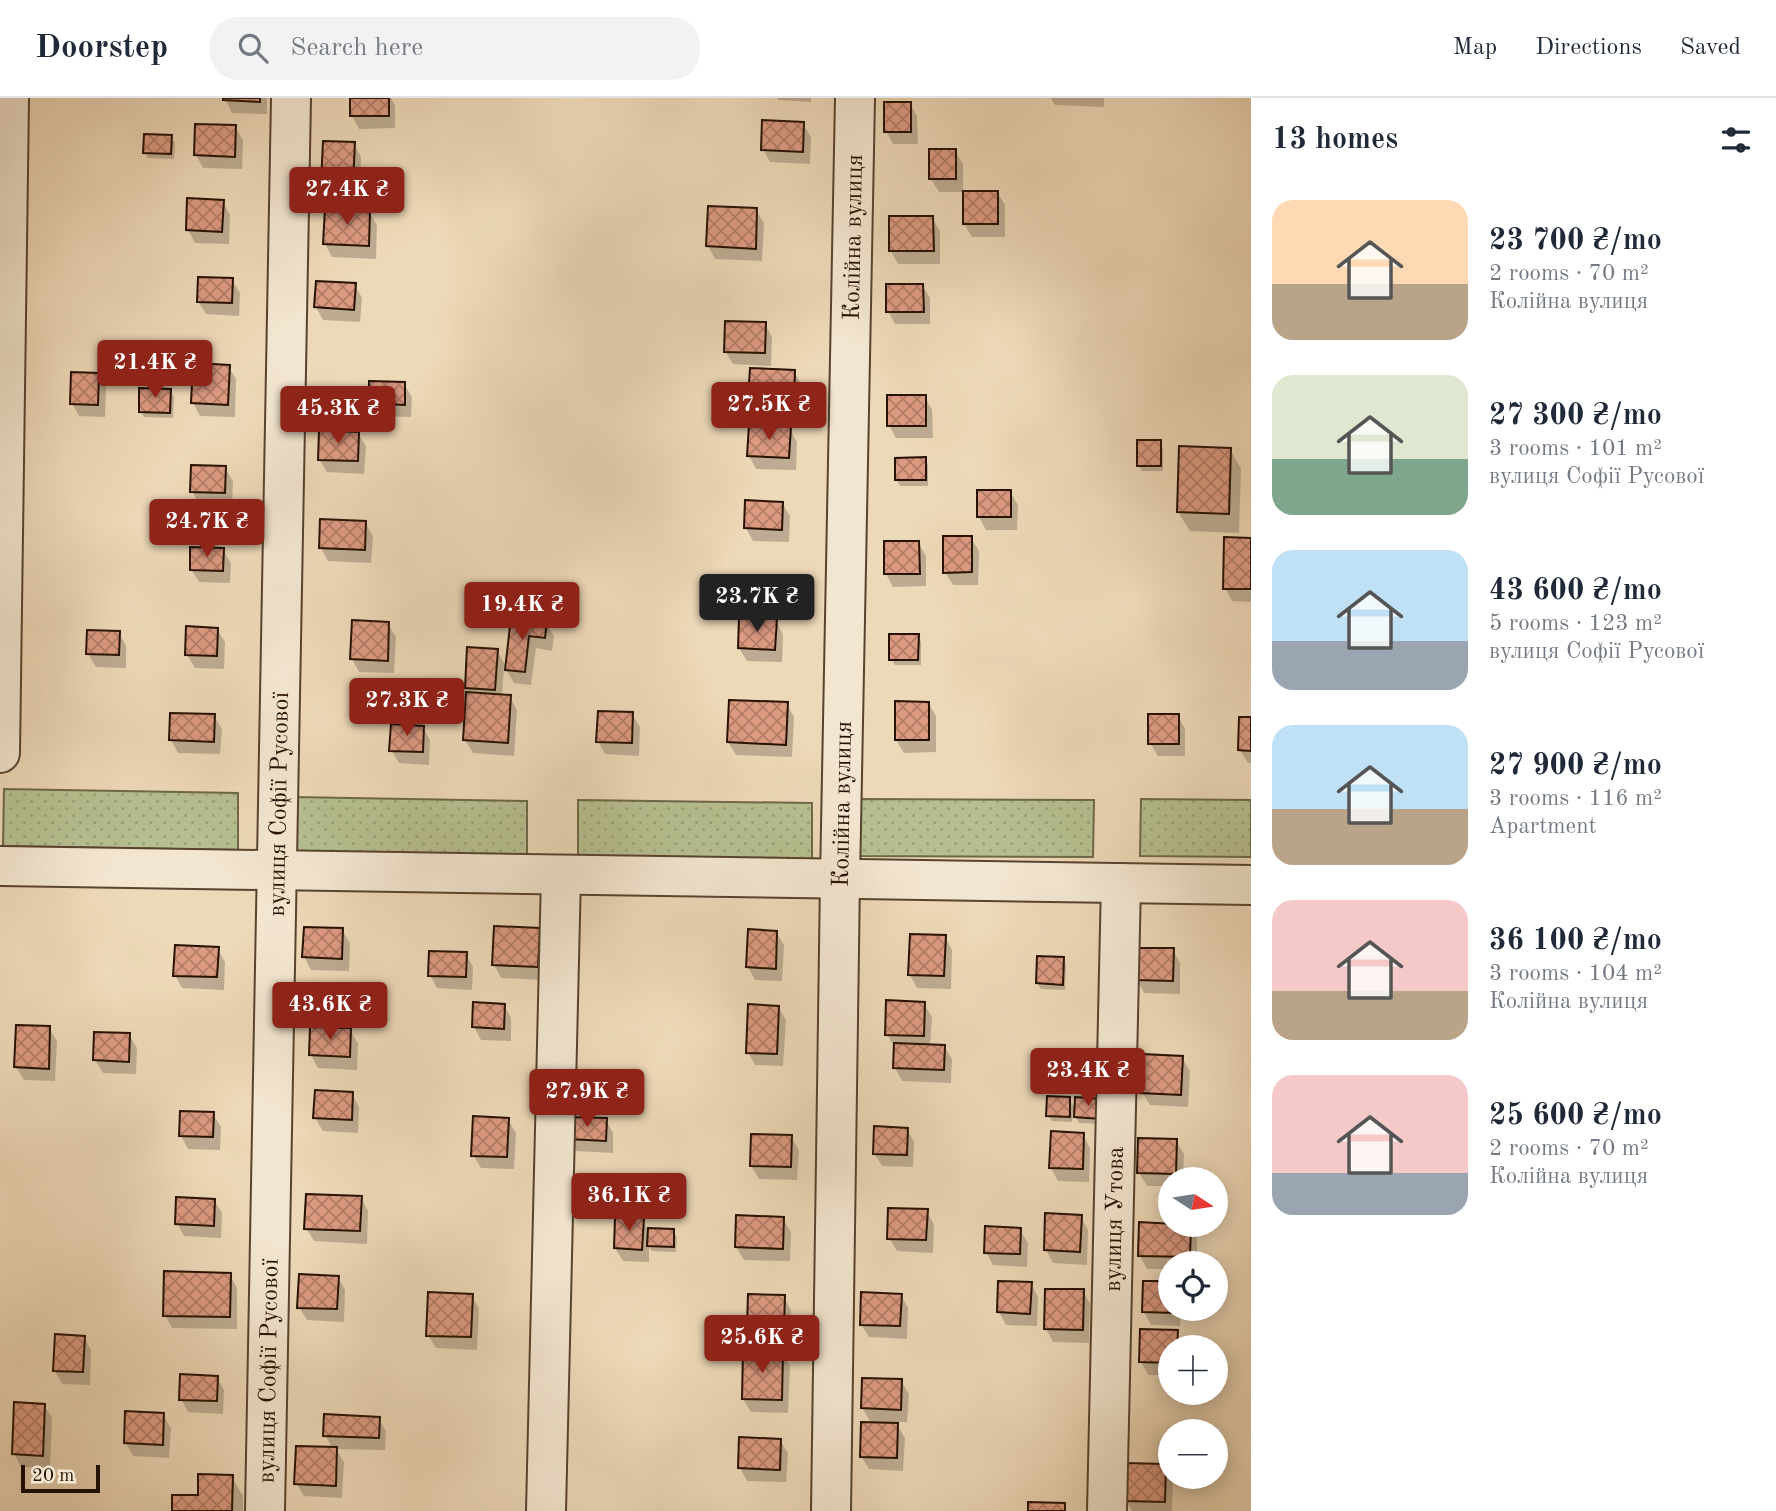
<!DOCTYPE html>
<html lang="en">
<head>
<meta charset="utf-8">
<style>
  :root { --surface:#fff; --page:#f2f2f3; --text:#1f2937; --muted:#747a83; --line:#e0e1e3; --accent:#8f2418 }
  body { margin:0; font-family:"Old Standard TT",serif; background:var(--page); color:var(--text); height:100vh; display:flex; flex-direction:column; font-size:26px; white-space:nowrap }
  * { box-sizing:border-box; margin:0 }
  p { font-size:23px; color:var(--muted) }
  .icon { flex:none; width:38px; height:38px; fill:none; stroke:currentColor; stroke-width:2; stroke-linecap:round; stroke-linejoin:round }
  .map { position:relative; flex:1; overflow:hidden }
  .panel { display:flex; flex-direction:column; background:var(--surface); width:525px }
  .panel>* { flex:none }
  .needle { width:46px; rotate:102deg }
  .tools { position:absolute; left:1158px; top:1069px; display:grid; gap:14px }
  .tools a { display:grid; place-items:center; width:70px; height:70px; border-radius:50%; background:var(--surface); box-shadow:0 4px 18px #0003; font-size:35px }
  .scale { position:absolute; left:21px; bottom:18px; width:79px; box-sizing:border-box; padding-left:7px; border:4px solid #271100; border-top:0; font-size:19px; line-height:24px; white-space:nowrap; color:#271100; -webkit-text-stroke:5px #f3e6d0; paint-order:stroke }
  .price { position:absolute; translate:-50% -60px; padding:0 16px; border-radius:7px; background:var(--accent); color:#fff; font-size:23px; line-height:46px; filter:drop-shadow(0 2px 4px #0008) }
  .price::after { content:''; position:absolute; left:50%; top:42px; width:21px; height:16px; margin-left:-10px; background:inherit; clip-path:polygon(0 0,100% 0,50% 100%) }
  .price.selected { background:#222; color:#fff }
  ul { padding:0; list-style:none }
  li { display:flex; align-items:center; gap:21px; height:175px; padding:0 21px }
  li span { display:grid; place-items:center; flex:none; width:196px; height:140px; border-radius:21px; color:#555 }
  li>.icon { margin-inline-start:auto }
  span .icon { width:84px; height:84px; fill:#fffc; stroke-width:1 }
  li b { font-size:30px }
  h2 { display:flex; justify-content:space-between; align-items:center; height:84px; padding:0 21px; font-size:30px }
  header { display:flex; align-items:center; gap:42px; box-sizing:border-box; height:98px; padding:0 35px; background:var(--surface); border-bottom:2px solid var(--line) }
  header strong { font-size:33px }
  nav { display:flex; gap:38px; margin-inline-start:auto; font-size:24px }
  .search { width:490px; height:63px; background:var(--page); display:flex; align-items:center; gap:18px; box-sizing:border-box; padding:0 24px; border-radius:28px; color:var(--muted); font-size:26px }
  main { display:flex; flex:1; min-height:0 }
  .map>svg:first-child { display:block }
  .grass { fill:url(#grass-dots); stroke:#6e6848; stroke-width:2 }
  .shadow { fill:#0003 }
  .building { fill:url(#building-cross-hatch); stroke:#271100; stroke-width:2 }
  .lines { fill:none; stroke-linecap:round; stroke-linejoin:round }
  .minor-casing { stroke:#58432e; stroke-width:42 }
  .minor { stroke:#f3e6d0; stroke-width:38 }
  .labels { text-anchor:middle; stroke-width:7; stroke-linejoin:round; paint-order:stroke }
  .street-label { font-size:24px; fill:#271100; stroke:#f3e6d0 }
</style>
</head>
<body>
<header>
<strong>Doorstep</strong>
<div class="search"><svg class="icon" aria-label="search" viewBox="0 0 24 24"><circle cx="10" cy="10" r="6"/><path d="M15 15l6 6"/></svg>Search here</div>
<nav><a>Map</a><a>Directions</a><a>Saved</a></nav>
</header>
<main>
<div class="map">
<svg width="1251" height="1413" viewBox="0 0 1251 1413">
  <defs>
    <pattern id="grass-dots" width="8" height="8" patternUnits="userSpaceOnUse" patternTransform="scale(1.75)"><rect width="8" height="8" fill="#b6bf90"/><path d="M2 2h.1M6 6h.1" fill="none" stroke="#9ca37a" stroke-width="1.8" stroke-linecap="round"/></pattern>
    <pattern id="building-cross-hatch" width="8" height="8" patternUnits="userSpaceOnUse" patternTransform="scale(1.75)"><rect width="8" height="8" fill="#dc9a81"/><path d="M0 0l8 8M0 8l8-8" fill="none" stroke="#b27c67"/></pattern>
  </defs>
  <rect width="100%" height="100%" fill="#edd8b7"/>
  <filter id="stains"><feTurbulence type="fractalNoise" baseFrequency=".00286" numOctaves="4"/><feColorMatrix values="0 0 0 0 .2 0 0 0 0 .09 0 0 0 0 .02 0 0 0 .5 -.17"/></filter>
  <radialGradient id="worn" r=".72"><stop offset=".6" stop-color="#630" stop-opacity="0"/><stop offset="1" stop-color="#630" stop-opacity=".3"/></radialGradient>
  <path class="grass" d="M4,691L238,695V752L3,748Z
    M293,699L527,703V760L292,756Z
    M860,701L1094,702L1093,759L859,758Z
    M1141,701L1251,702V759L1140,758Z
    M578,702L812,705V762L578,759Z"/>
  <path class="shadow" d="M225,0H267V16L232,15Z
    M351,0H391L395,8V30L359,31L352,18Z
    M777,0H811V4L778,2Z
    M1051,0H1104V9L1055,7Z
    M910,5L917,18L918,46H893L886,33Z
    M803,26L811,39L810,66L770,64L763,51Z
    M235,29L243,42L242,71L203,70L196,57Z
    M171,39L175,45L174,61L148,60L145,54Z
    M354,46L361,59L360,98L331,97L323,84Z
    M955,53L963,66V94H939L931,81Z
    M997,94L1005,107V139H972L964,126Z
    M223,104L230,117L229,146L195,145L188,132Z
    M756,112L764,125L762,163L715,161L708,148Z
    M369,114L377,127L376,161L332,159L325,146Z
    M932,120L940,133V166H898L891,153Z
    M232,182L240,195L239,218L206,216L198,203Z
    M355,187L362,200L360,224L323,222L316,209Z
    M922,187L930,200V226H895L888,213Z
    M765,226L772,239L771,268L733,266L725,253Z
    M228,268L236,281L235,319L200,318L193,305Z
    M794,274L802,287L800,317L758,315L750,302Z
    M98,277L106,290L105,319L79,318L72,305Z
    M404,286L412,299L411,319L378,318L371,305Z
    M170,293L174,299L173,320L144,319L141,313Z
    M925,299L932,312L933,340H896L889,327Z
    M790,331L797,344L796,372L756,371L749,358Z
    M358,335L366,348L364,376L327,374L319,361Z
    M1160,344L1163,350V373H1142L1139,368Z
    M1230,351L1241,371L1239,435L1190,433L1178,414Z
    M925,361L928,367V388H900L897,382Z
    M225,370L233,383L232,408L199,406L192,393Z
    M1010,394L1018,407L1017,432H986L979,419Z
    M782,405L790,418L789,444L753,443L746,430Z
    M365,425L373,438L371,465L328,463L321,450Z
    M971,440L979,453L978,487H953L945,474Z
    M1251,441V504L1232,503L1225,490Z
    M918,445L926,458V488L893,489L886,476Z
    M223,452L231,465L230,485L199,484L191,471Z
    M512,521L546,525L554,538L552,553L536,550L531,587L514,585L504,568L502,598L510,599L517,612L514,658L473,655L465,642L470,596L466,590L497,553L507,570Z
    M776,523L783,536L782,564L747,563L739,550Z
    M388,526L396,539L394,575L359,574L352,561Z
    M217,531L225,544L224,571L195,570L187,557Z
    M119,535L126,548V570L96,569L88,556Z
    M918,538L921,544V567H895L891,561Z
    M928,605L936,618V654L904,655L896,642Z
    M787,606L794,619L792,659L736,657L728,644Z
    M632,616L640,629L639,658L605,656L598,643Z
    M214,618L222,631L220,656L178,655L171,642Z
    M1178,618L1185,631V658H1158L1150,645Z
    M1251,621V665H1248L1240,652Z
    M423,629L430,642L429,667L399,665L391,652Z
    M342,832L350,845L349,873L311,872L304,859Z
    M539,832L546,845L545,882L501,880L494,867Z
    M776,834L784,847L782,883L755,882L748,869Z
    M945,839L952,852L951,891L917,890L910,877Z
    M218,851L225,864L224,892L182,890L175,877Z
    M1173,852L1180,865V896L1144,895L1137,882Z
    M466,856L473,869L472,892L437,890L430,877Z
    M1063,861L1066,867L1065,892L1041,891L1037,885Z
    M924,906L932,919L930,948H944L952,961L951,985L902,983L895,970L894,949L887,936Z
    M504,907L511,920V943L481,942L474,929Z
    M778,909L786,922L783,968L755,967L748,954Z
    M49,930L57,943L55,983L24,982L16,969Z
    M350,932L358,945L357,972L318,970L311,957Z
    M129,937L137,950L136,976L103,975L95,962Z
    M1182,960L1190,973L1188,1009L1150,1007L1142,994Z
    M352,996L359,1009L358,1035L323,1033L315,1020Z
    M1069,1001L1076,1012L1101,1002L1103,1026L1079,1025L1073,1014L1072,1024L1052,1023L1048,1017Z
    M213,1016L221,1029L220,1052L188,1051L181,1038Z
    M508,1022L516,1035L514,1071L481,1070L473,1057Z
    M606,1022L613,1035V1055L576,1053L568,1040Z
    M907,1031L914,1044L913,1069L882,1068L874,1055Z
    M1083,1037L1090,1050L1089,1084L1058,1083L1051,1070Z
    M791,1039L799,1052L797,1082L759,1081L751,1068Z
    M1176,1043L1184,1056L1183,1082H1171V1088H1147L1139,1075Z
    M361,1100L368,1113L367,1146L314,1143L306,1130Z
    M214,1102L222,1115L221,1140L184,1138L177,1125Z
    M926,1113L934,1126L933,1155L897,1153L889,1140Z
    M1081,1119L1088,1132L1087,1167L1053,1165L1046,1152Z
    M783,1121L791,1134L790,1163L744,1162L736,1149Z
    M642,1122L648,1132L673,1133L677,1139L676,1154L652,1153L649,1149V1164L623,1163L615,1150Z
    M1171,1127H1215V1130H1191L1197,1140V1166H1171V1171H1147L1140,1158Z
    M1020,1132L1028,1145L1027,1169L993,1167L986,1154Z
    M230,1177L237,1190V1231L172,1230L165,1217Z
    M338,1179L345,1192L344,1224L307,1222L299,1209Z
    M1031,1186L1038,1199L1037,1228L1006,1227L999,1214Z
    M1083,1193L1090,1206L1089,1245L1053,1244L1046,1231Z
    M901,1197L908,1210L907,1241L869,1239L861,1226Z
    M472,1198L479,1211L477,1252L436,1250L428,1237Z
    M784,1199L791,1212L790,1242L756,1240L748,1227Z
    M1181,1211L1180,1228L1151,1227L1144,1214Z
    M1177,1234L1184,1250H1171V1277H1148L1141,1264Z
    M84,1239L91,1252L90,1287L62,1286L55,1273Z
    M782,1255L790,1268L788,1315L751,1314L743,1301Z
    M217,1279L224,1292L223,1316L188,1314L181,1301Z
    M901,1283L909,1296L907,1324H895L905,1340L903,1373L869,1371L861,1358L872,1326L862,1310Z
    M44,1307L52,1320L50,1370L21,1369L14,1356Z
    M163,1317L171,1330L169,1360L133,1358L126,1345Z
    M378,1320L386,1333L385,1352L336,1351L344,1364L342,1400L304,1398L296,1385L333,1351L325,1337Z
    M780,1342L788,1355L786,1384L747,1383L740,1370Z
    M1165,1368L1173,1381L1172,1413H1132L1126,1402Z
    M232,1379L243,1398V1413H173Z"/>
  <path class="building" d="M223,0H260V4L223,2Z
    M350,0H389V18H350Z
    M884,4H911V34H884Z
    M762,22L804,24L803,54L761,52Z
    M195,26L236,27L235,59L194,57Z
    M144,36L172,37L171,56L143,55Z
    M323,43L355,44L353,86L321,85Z
    M929,51H956V81H929Z
    M963,93H998V126H963Z
    M187,100L224,102L222,134L186,132Z
    M708,108L757,110L756,151L706,148Z
    M325,110L370,112L369,148L323,146Z
    M889,118H933L934,153H889Z
    M198,179L233,180L232,205L197,204Z
    M316,183L356,185L354,212L314,209Z
    M886,186H923L924,214H886Z
    M725,223L766,224L765,255L724,254Z
    M193,265L230,267L228,307L191,305Z
    M750,270L795,272L794,304L748,302Z
    M71,274L99,275L98,307L70,306Z
    M369,283L405,284V307L369,305Z
    M139,290L171,291L170,315L139,314Z
    M887,297H926V328H887Z
    M749,327L791,329L789,360L747,358Z
    M319,332L359,334L358,363L318,362Z
    M1137,342H1161V368H1137Z
    M1179,348L1231,350L1229,416L1177,414Z
    M926,359V382H895V360Z
    M191,367L226,368L225,395L190,394Z
    M977,392H1011V419H977Z
    M745,402L783,404L782,432L744,430Z
    M320,421L366,423L365,452L319,450Z
    M943,438H972V474L943,475Z
    M1224,439L1251,440V491H1223Z
    M884,443H919L920,476H884Z
    M190,449L224,450L223,473L190,472Z
    M511,519L547,524L545,540L529,538L525,574L505,572Z
    M739,520L777,521L775,552L738,550Z
    M352,522L389,524L388,563L350,561Z
    M186,528L218,530L217,558L185,557Z
    M87,532L120,533L119,557L86,556Z
    M889,536H919L918,562H889Z
    M467,549L498,551L495,592L465,590Z
    M466,594L511,597L508,645L463,642Z
    M729,602L788,604L786,647L727,644Z
    M895,603L929,604V642H895Z
    M598,613L633,614L632,645L596,644Z
    M170,615L215,616L214,644L169,642Z
    M1148,616H1179V646H1148Z
    M1239,619H1251V653L1238,652Z
    M391,626L424,628L423,654L389,653Z
    M494,828L540,830L538,869L492,867Z
    M304,829L343,830L342,861L302,859Z
    M748,831L777,833L776,871L746,869Z
    M910,836L946,837L944,878L908,877Z
    M175,847L219,849L217,879L173,878Z
    M1136,850H1174L1173,883L1135,882Z
    M429,853L467,854L466,879L428,878Z
    M1037,858L1064,859L1063,887L1036,885Z
    M886,902L925,904L924,938L885,937Z
    M473,904L505,906L504,931L472,929Z
    M748,906L779,908L777,956L746,955Z
    M16,927L50,928L49,971L14,969Z
    M310,929L351,930L350,959L309,957Z
    M94,934L130,935L129,964L93,962Z
    M894,945L945,947L944,972L893,970Z
    M1142,956L1183,958L1181,997L1140,995Z
    M315,992L353,994L352,1022L313,1020Z
    M1047,998L1070,999V1019L1046,1018Z
    M1075,999L1102,1001L1101,1021L1074,1019Z
    M180,1013L214,1014L213,1039L179,1038Z
    M473,1018L509,1020L507,1059L471,1058Z
    M568,1019L607,1020L606,1043L567,1041Z
    M874,1028L908,1030L907,1057L873,1056Z
    M1051,1033L1084,1035L1083,1071L1049,1070Z
    M751,1036L792,1037L791,1069L750,1068Z
    M1138,1040L1177,1041L1176,1076L1137,1075Z
    M306,1096L362,1098L360,1133L304,1131Z
    M176,1099L215,1101L214,1128L175,1126Z
    M888,1110L928,1111L926,1142L887,1141Z
    M1045,1115L1082,1117L1080,1154L1044,1152Z
    M736,1117L784,1119L783,1151L735,1149Z
    M615,1119L644,1120L642,1152L614,1150Z
    M1139,1124L1191,1127L1190,1159L1138,1158Z
    M985,1128L1021,1130L1020,1156L984,1155Z
    M648,1130L674,1131V1149L647,1148Z
    M164,1173L231,1175L230,1219L163,1218Z
    M299,1176L339,1178L337,1211L297,1210Z
    M998,1183L1032,1184L1030,1216L997,1214Z
    M1143,1183H1171V1211H1174V1215L1142,1214Z
    M1045,1191H1084L1083,1232L1044,1231Z
    M428,1194L473,1196L471,1239L426,1238Z
    M861,1194L902,1196L900,1228L860,1227Z
    M748,1196L785,1197L784,1229L747,1228Z
    M1140,1231L1178,1232L1177,1250H1171V1265L1139,1264Z
    M55,1236L85,1238L83,1274L53,1273Z
    M743,1252L783,1254L782,1302L742,1301Z
    M180,1276L218,1278L217,1303L179,1302Z
    M862,1280L902,1281L901,1312L861,1310Z
    M14,1304L45,1306L43,1358L12,1356Z
    M125,1313L164,1315L163,1347L124,1345Z
    M324,1316L380,1319L379,1340L323,1338Z
    M861,1324L898,1325L897,1360L860,1359Z
    M739,1339L781,1341L780,1372L738,1370Z
    M296,1348L337,1349L336,1388L294,1386Z
    M1125,1365L1166,1366L1165,1404L1124,1403Z
    M198,1376L233,1377L232,1413H172V1397H198Z
    M1028,1404L1065,1405V1413H1028Z"/>
  <g class="lines">
    <defs>
      <g id="minor">
        <path d="M0,655L9,0"/>
        <path d="M0,768L1251,787"/>
        <path id="s1" d="M265,1413L291,0"/>
        <path d="M546,1413L561,777"/>
        <path id="s2" d="M831,1413L840,781L855,0"/>
        <path id="s3" d="M1107,1413L1121,785"/>
      </g>
    </defs>
    <use href="#minor" class="minor-casing"/>
    <use href="#minor" class="minor"/>
  </g>
  <g class="labels">
    <g class="street-label">
      <text dy="8" stroke="none"><textPath href="#s2" startOffset="1274">Колійна вулиця</textPath></text>
      <text dy="8" stroke="none"><textPath href="#s1" startOffset="707">вулиця Софії Русової</textPath></text>
      <text dy="8" stroke="none"><textPath href="#s2" startOffset="707">Колійна вулиця</textPath></text>
      <text dy="8" stroke="none"><textPath href="#s3" startOffset="292">вулиця Утова</textPath></text>
      <text dy="8" stroke="none"><textPath href="#s1" startOffset="140">вулиця Софії Русової</textPath></text>
    </g>
  </g>
  <rect width="100%" height="100%" filter="url(#stains)"/>
  <rect width="100%" height="100%" fill="url(#worn)"/>
</svg>
<div class="tools">
<a><svg class="needle" viewBox="-14 -14 28 28"><path d="M0-13l5 13h-10z" fill="#e53935"/><path d="M0 13l5-13h-10z" fill="#747a83"/></svg></a>
<a><svg class="icon" aria-label="locate" viewBox="0 0 24 24"><circle cx="12" cy="12" r="6"/><path d="M12 2v4M12 18v4M2 12h4M18 12h4"/></svg></a>
<a>+</a>
<a>−</a>
</div>
<div class="scale">20 m</div>
<b class="price" style="left:347px;top:129px">27.4K ₴</b>
<b class="price" style="left:155px;top:302px">21.4K ₴</b>
<b class="price" style="left:769px;top:344px">27.5K ₴</b>
<b class="price" style="left:338px;top:348px">45.3K ₴</b>
<b class="price" style="left:207px;top:461px">24.7K ₴</b>
<b class="price selected" style="left:757px;top:536px">23.7K ₴</b>
<b class="price" style="left:522px;top:544px">19.4K ₴</b>
<b class="price" style="left:407px;top:640px">27.3K ₴</b>
<b class="price" style="left:330px;top:944px">43.6K ₴</b>
<b class="price" style="left:1088px;top:1010px">23.4K ₴</b>
<b class="price" style="left:587px;top:1031px">27.9K ₴</b>
<b class="price" style="left:629px;top:1135px">36.1K ₴</b>
<b class="price" style="left:762px;top:1277px">25.6K ₴</b>
</div>
<section class="panel">
<h2>13 homes<svg class="icon" aria-label="filters" viewBox="0 0 24 24"><path d="M4 7h16M4 17h16"/><circle cx="9" cy="7" r="2"/><circle cx="15" cy="17" r="2"/></svg></h2>
<ul>
<li><span style="background:linear-gradient(#ffd9b3 60%,#b9a48a 0)"><svg class="icon" aria-label="home" viewBox="0 0 24 24"><path d="M3 11l9-7 9 7M6 9v11h12V9"/></svg></span><div><b>23 700 ₴/mo</b><p>2 rooms · 70 m²</p><p>Колійна вулиця</p></div></li>
<li><span style="background:linear-gradient(#dfe7d0 60%,#7fa58c 0)"><svg class="icon" aria-label="home" viewBox="0 0 24 24"><path d="M3 11l9-7 9 7M6 9v11h12V9"/></svg></span><div><b>27 300 ₴/mo</b><p>3 rooms · 101 m²</p><p>вулиця Софії Русової</p></div></li>
<li><span style="background:linear-gradient(#bfe0f5 65%,#9aa5b1 0)"><svg class="icon" aria-label="home" viewBox="0 0 24 24"><path d="M3 11l9-7 9 7M6 9v11h12V9"/></svg></span><div><b>43 600 ₴/mo</b><p>5 rooms · 123 m²</p><p>вулиця Софії Русової</p></div></li>
<li><span style="background:linear-gradient(#bfe0f5 60%,#b9a48a 0)"><svg class="icon" aria-label="home" viewBox="0 0 24 24"><path d="M3 11l9-7 9 7M6 9v11h12V9"/></svg></span><div><b>27 900 ₴/mo</b><p>3 rooms · 116 m²</p><p>Apartment</p></div></li>
<li><span style="background:linear-gradient(#f6c9c9 65%,#b9a48a 0)"><svg class="icon" aria-label="home" viewBox="0 0 24 24"><path d="M3 11l9-7 9 7M6 9v11h12V9"/></svg></span><div><b>36 100 ₴/mo</b><p>3 rooms · 104 m²</p><p>Колійна вулиця</p></div></li>
<li><span style="background:linear-gradient(#f6c9c9 70%,#9aa5b1 0)"><svg class="icon" aria-label="home" viewBox="0 0 24 24"><path d="M3 11l9-7 9 7M6 9v11h12V9"/></svg></span><div><b>25 600 ₴/mo</b><p>2 rooms · 70 m²</p><p>Колійна вулиця</p></div></li>
</ul>
</section>
</main>
</body>
</html>
